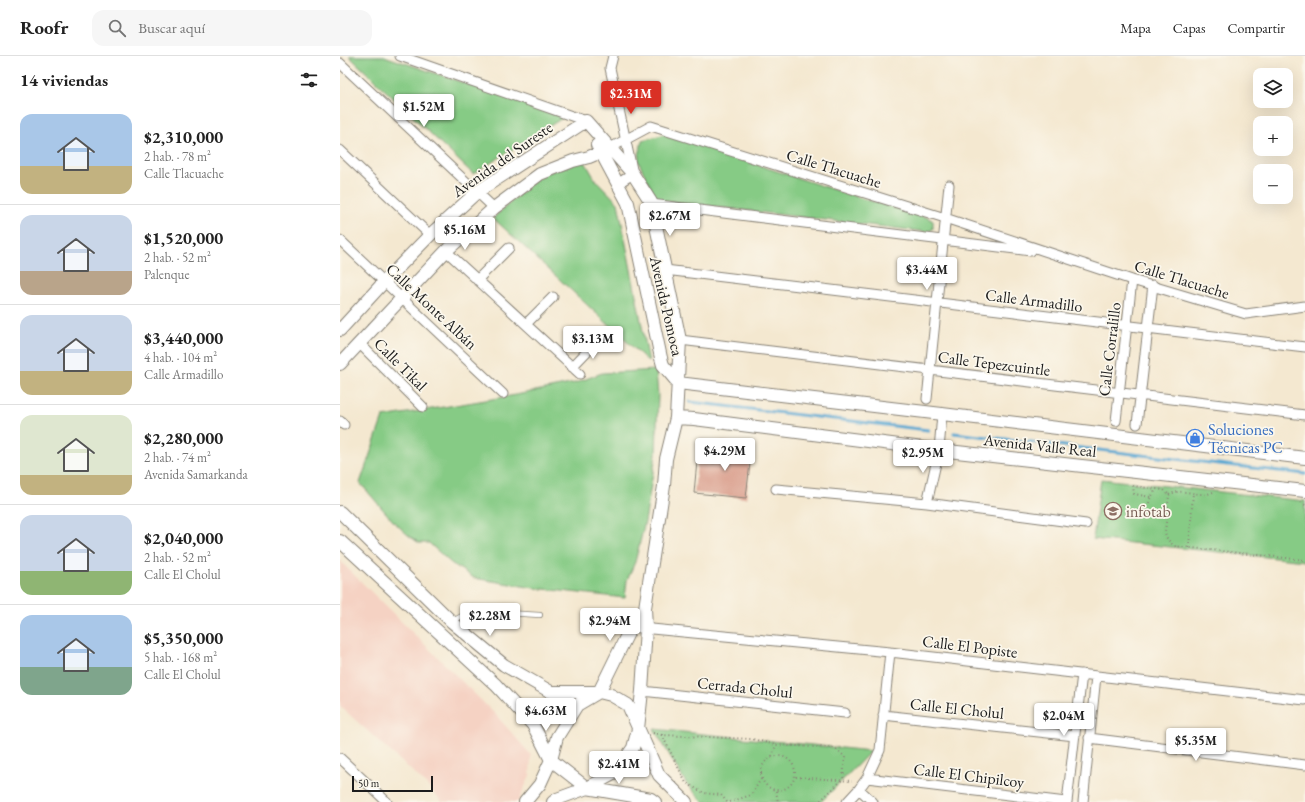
<!DOCTYPE html>
<html lang="es">
<head>
<meta charset="utf-8">
<style>
  :root { --surface:#fff; --page:#f6f6f6; --text:#222; --muted:#767676; --line:#e0e0e0; --accent:#d93025 }
  body { margin:0; font-family:"EB Garamond",serif; background:var(--page); color:var(--text); height:100vh; display:flex; flex-direction:column; font-size:15px; white-space:nowrap }
  * { box-sizing:border-box; margin:0 }
  p { font-size:13px; color:var(--muted) }
  .icon { flex:none; width:22px; height:22px; fill:none; stroke:currentColor; stroke-width:2; stroke-linecap:round; stroke-linejoin:round }
  .map { position:relative; flex:1; overflow:hidden }
  .panel { display:flex; flex-direction:column; background:var(--surface); width:340px }
  .panel>* { flex:none }
  .tools { position:absolute; left:913px; top:12px; display:grid; gap:8px }
  .tools a { display:grid; place-items:center; width:40px; height:40px; border-radius:8px; background:var(--surface); box-shadow:0 4px 16px #0002; font-size:20px }
  .scale { position:absolute; left:12px; bottom:10px; width:81px; box-sizing:border-box; padding-left:4px; border:2px solid #1c1c1c; border-top:0; font-size:11px; line-height:14px; white-space:nowrap; color:#1c1c1c; -webkit-text-stroke:3px #fbf7ec; paint-order:stroke }
  .price { position:absolute; translate:-50% -34px; padding:0 9px; border-radius:4px; background:#fff; color:#222; font-size:13px; line-height:26px; filter:drop-shadow(0 1px 2px #0008) }
  .price::after { content:''; position:absolute; left:50%; top:24px; width:12px; height:9px; margin-left:-6px; background:inherit; clip-path:polygon(0 0,100% 0,50% 100%) }
  .price.selected { background:var(--accent); color:#fff }
  ul { padding:0; list-style:none }
  li { display:flex; align-items:center; gap:12px; height:100px; padding:0 20px }
  li+li { border-top:1px solid var(--line) }
  li span { display:grid; place-items:center; flex:none; width:112px; height:80px; border-radius:12px; color:#555 }
  li>.icon { margin-inline-start:auto }
  span .icon { width:48px; height:48px; fill:#fffc; stroke-width:1 }
  li b { font-size:17px }
  h2 { display:flex; justify-content:space-between; align-items:center; height:48px; padding:0 20px; font-size:17px }
  header { display:flex; align-items:center; gap:24px; box-sizing:border-box; height:56px; padding:0 20px; background:var(--surface); border-bottom:1px solid var(--line) }
  header strong { font-size:19px }
  nav { display:flex; gap:22px; margin-inline-start:auto; font-size:14px }
  .search { width:280px; height:36px; background:var(--page); display:flex; align-items:center; gap:10px; box-sizing:border-box; padding:0 14px; border-radius:12px; color:var(--muted); font-size:15px }
  main { display:flex; flex:1; min-height:0 }
  .map>svg:first-child { display:block }
  .built { fill:#f5d2c3 }
  .green { fill:#86cb85; stroke:#517450 }
  .lines { fill:none; stroke-linecap:round; stroke-linejoin:round }
  .stream { stroke:#59a8d3; stroke-width:3 }
  .building { fill:#d5927f }
  .lane-casing { stroke:#888276; stroke-width:6 }
  .street-casing { stroke:#888276; stroke-width:11 }
  .secondary-casing { stroke:#888276; stroke-width:14 }
  .path { stroke:#888276; stroke-width:2; stroke-dasharray:1 3; stroke-linecap:butt }
  .lane { stroke:#fff; stroke-width:4.5 }
  .street { stroke:#fff; stroke-width:9 }
  .secondary { stroke:#fff; stroke-width:12 }
  .labels { text-anchor:middle; stroke-width:3.5; stroke-linejoin:round; paint-order:stroke }
  .street-label { font-size:16px; fill:#1c1c1c; stroke:#fbf7ec }
  .shop-label { font-size:16px; fill:#366cbe; stroke:#fbf7ec; text-anchor:start }
  .education-label { font-size:16px; fill:#785e54; stroke:#fbf7ec; text-anchor:start }
</style>
</head>
<body>
<header>
<strong>Roofr</strong>
<div class="search"><svg class="icon" aria-label="search" viewBox="0 0 24 24"><circle cx="10" cy="10" r="6"/><path d="M15 15l6 6"/></svg>Buscar aquí</div>
<nav><a>Mapa</a><a>Capas</a><a>Compartir</a></nav>
</header>
<main>
<section class="panel">
<h2>14 viviendas<svg class="icon" aria-label="filters" viewBox="0 0 24 24"><path d="M4 7h16M4 17h16"/><circle cx="9" cy="7" r="2"/><circle cx="15" cy="17" r="2"/></svg></h2>
<ul>
<li><span style="background:linear-gradient(#a9c7e8 65%,#c2b280 0)"><svg class="icon" aria-label="home" viewBox="0 0 24 24"><path d="M3 11l9-7 9 7M6 9v11h12V9"/></svg></span><div><b>$2,310,000</b><p>2 hab. · 78 m²</p><p>Calle Tlacuache</p></div></li>
<li><span style="background:linear-gradient(#c9d6e8 70%,#b9a48a 0)"><svg class="icon" aria-label="home" viewBox="0 0 24 24"><path d="M3 11l9-7 9 7M6 9v11h12V9"/></svg></span><div><b>$1,520,000</b><p>2 hab. · 52 m²</p><p>Palenque</p></div></li>
<li><span style="background:linear-gradient(#c9d6e8 70%,#c2b280 0)"><svg class="icon" aria-label="home" viewBox="0 0 24 24"><path d="M3 11l9-7 9 7M6 9v11h12V9"/></svg></span><div><b>$3,440,000</b><p>4 hab. · 104 m²</p><p>Calle Armadillo</p></div></li>
<li><span style="background:linear-gradient(#dfe7d0 75%,#c2b280 0)"><svg class="icon" aria-label="home" viewBox="0 0 24 24"><path d="M3 11l9-7 9 7M6 9v11h12V9"/></svg></span><div><b>$2,280,000</b><p>2 hab. · 74 m²</p><p>Avenida Samarkanda</p></div></li>
<li><span style="background:linear-gradient(#c9d6e8 70%,#8fb573 0)"><svg class="icon" aria-label="home" viewBox="0 0 24 24"><path d="M3 11l9-7 9 7M6 9v11h12V9"/></svg></span><div><b>$2,040,000</b><p>2 hab. · 52 m²</p><p>Calle El Cholul</p></div></li>
<li><span style="background:linear-gradient(#a9c7e8 65%,#7fa58c 0)"><svg class="icon" aria-label="home" viewBox="0 0 24 24"><path d="M3 11l9-7 9 7M6 9v11h12V9"/></svg></span><div><b>$5,350,000</b><p>5 hab. · 168 m²</p><p>Calle El Cholul</p></div></li>
</ul>
</section>
<div class="map">
<svg width="965" height="746" viewBox="0 0 965 746">
  <rect width="100%" height="100%" fill="#fbf7ec"/>
  <filter id="ink" filterUnits="userSpaceOnUse"><feTurbulence type="fractalNoise" baseFrequency=".025" numOctaves="2"/><feDisplacementMap in="SourceGraphic" scale="8" xChannelSelector="R" yChannelSelector="G"/><feConvolveMatrix kernelMatrix="1 2 1 2 8 2 1 2 1" color-interpolation-filters="sRGB"/></filter>
  <filter id="wash" filterUnits="userSpaceOnUse"><feTurbulence type="fractalNoise" baseFrequency=".012" numOctaves="4" result="noise"/><feDisplacementMap in="SourceGraphic" scale="16" xChannelSelector="R" yChannelSelector="G"/><feGaussianBlur stdDeviation="0.9" result="paint"/><feColorMatrix in="noise" values="0 0 0 0 0 0 0 0 0 0 0 0 0 0 0 0 0 1.4 0 .05"/><feComposite in="paint" operator="in"/></filter>
  <g filter="url(#wash)">
    <rect width="100%" height="100%" fill="#f4e8d0"/>
    <path class="built" d="M0,505L155,658L191,699L190,719L178,746H102L84,726L0,650Z"/>
    <path class="green" d="M9,0H44L224,61L133,118Z
      M326,78L363,89L378,96L504,137L589,162L593,165V173L588,176L317,144L298,105L302,84Z
      M244,104L255,123L278,147L309,306L153,162L201,119Z
      M316,314L318,339L316,398L305,466L295,506L287,524L285,542L194,532L134,522L111,507L89,487H79L68,479L53,465L20,427L43,361L176,339L235,327L262,317Z
      M761,423L965,445V505L753,483Z
      M314,673L531,695L481,746H363L346,727Z"/>
    <g class="lines">
      <path class="stream" d="M350,346L588,374
        M614,377L965,418"/>
    </g>
    <g id="blocks">
      <path class="building" d="M378,385L412,389L406,442L354,437L357,405L375,407Z"/>
    </g>
  </g>
  <g filter="url(#ink)">
    <use href="#blocks" fill-opacity="0" stroke="#888276" stroke-width="1"/>
    <g class="lines">
      <defs>
        <path id="lane" d="M113,565L127,557L136,555L200,559"/>
        <path id="street" d="M60,0L246,65
          M273,0L270,12L293,118L277,128
          M0,7L154,152
          M270,92L311,70L605,162L792,224L906,258L965,250
          M0,94L90,179
          M311,148L691,195
          M0,184L163,338
          M106,195L240,318
          M325,214L965,291
          M137,224L169,192
          M186,268L213,241
          M340,284L965,359
          M19,287L83,351
          M232,311L259,283
          M587,343L609,129
          M0,365L4,369
          M776,365L792,224
          M797,368L813,229
          M436,433L587,447L746,468
          M587,447L599,394L602,358
          M291,571L550,596L965,644
          M302,635L505,657
          M543,659L735,680
          M749,682L965,709
          M0,702L47,746
          M527,722L726,746
          M519,733L533,746
          M507,746L519,733L527,722L540,694L550,596
          M727,746L742,618
          M743,746L756,620"/>
        <path id="secondary" d="M257,89L288,147L321,302L323,309L338,327
          M0,274L44,226L90,179L137,136L246,65
          M0,308L106,195L154,152L200,118L233,105L249,101L270,92
          M338,327L602,358L965,402
          M336,362L354,363L599,394L965,435
          M0,456L112,566L164,609L211,636H259L271,639L288,649L319,719L346,746
          M0,485L156,629L193,669L211,704L247,732L311,743L315,746
          M185,746L200,728L211,704L217,681L237,649L259,636L291,571L305,552
          M213,746L217,743L247,732L275,717L293,692L298,673L302,635L306,572L305,552L324,430L326,403L336,362L340,284L311,146L293,118L246,65"/>
      </defs>
      <use href="#lane" class="lane-casing"/>
      <use href="#street" class="street-casing"/>
      <use href="#secondary" class="secondary-casing"/>
      <path class="path" d="M873,436C859,443 843,430 829,439L825,476C826,483 829,485 834,490L965,504
        M810,441L794,438L793,430L816,433
        M961,446L965,449
        M809,447C810,441 814,438 816,433L824,434L829,439
        M849,492L853,437
        M313,677L322,679
        M421 717a17 17 0 1 1 34 0a17 17 0 1 1-34 0Z
        M432,700L436,689
        M456,721L512,725
        M436,735L438,746
        M387,746L381,739L364,737L346,727L322,679L412,683L436,689L495,692L505,701L503,723L479,746
        M390,746L411,739L421,723"/>
      <use href="#lane" class="lane"/>
      <use href="#street" class="street"/>
      <use href="#secondary" class="secondary"/>
    </g>
  </g>
  <defs>
    <symbol id="shop-ring" viewBox="-11 -11 22 22"><circle r="9.5" fill="#fbf7ec" stroke="#3f7fe0" stroke-width="1.5"/><path d="M-5-2.5h2.3a2.7 3.5 0 0 1 5.4 0H5L5.5 6h-11ZM-1.5-2.5h3a1.5 2.3 0 0 0-3 0Z" fill="#3f7fe0"/></symbol>
    <symbol id="school-ring" viewBox="-11 -11 22 22"><circle r="9.5" fill="#fbf7ec" stroke="#8d6e63" stroke-width="1.5"/><path d="M0-5L7-2L0 1L-7-2ZM-4 1L0 2.5L4 1V4Q0 6-4 4Z" fill="#8d6e63"/></symbol>
  </defs>
  <g fill-rule="evenodd">
    <use href="#shop-ring" x="845" y="372" width="20" height="20"/>
    <use href="#school-ring" x="763" y="445" width="20" height="20"/>
  </g>
  <g class="labels">
    <g class="street-label">
      <text transform="translate(162 103) rotate(-35)" y="6">Avenida del Sureste</text>
      <text transform="translate(494 112) rotate(17)" y="6">Calle Tlacuache</text>
      <text transform="translate(842 223) rotate(17)" y="6">Calle Tlacuache</text>
      <text transform="translate(694 244) rotate(7)" y="6">Calle Armadillo</text>
      <text transform="translate(92 250) rotate(43)" y="6">Calle Monte Albán</text>
      <text transform="translate(327 250) rotate(77)" y="6">Avenida Pomoca</text>
      <text transform="translate(769 293) rotate(-83)" y="6">Calle Corralillo</text>
      <text transform="translate(654 307) rotate(7)" y="6">Calle Tepezcuintle</text>
      <text transform="translate(61 308) rotate(45)" y="6">Calle Tikal</text>
      <text transform="translate(700 389) rotate(6)" y="6">Avenida Valle Real</text>
      <text transform="translate(630 590) rotate(7)" y="6">Calle El Popiste</text>
      <text transform="translate(405 631) rotate(6)" y="6">Cerrada Cholul</text>
      <text transform="translate(617 652) rotate(6)" y="6">Calle El Cholul</text>
      <text transform="translate(629 719) rotate(7)" y="6">Calle El Chipilcoy</text>
    </g>
    <g class="shop-label">
      <text x="868" y="379">Soluciones<tspan x="868" dy="18">Técnicas PC</tspan></text>
    </g>
    <g class="education-label">
      <text x="786" y="461">infotab</text>
    </g>
  </g>
</svg>
<div class="tools">
<a><svg class="icon" aria-label="layers" viewBox="0 0 24 24"><path d="M12 4l9 5-9 5-9-5zM3 14l9 5 9-5"/></svg></a>
<a>+</a>
<a>−</a>
</div>
<div class="scale">50 m</div>
<b class="price selected" style="left:291px;top:59px">$2.31M</b>
<b class="price" style="left:84px;top:72px">$1.52M</b>
<b class="price" style="left:330px;top:181px">$2.67M</b>
<b class="price" style="left:125px;top:195px">$5.16M</b>
<b class="price" style="left:587px;top:235px">$3.44M</b>
<b class="price" style="left:253px;top:304px">$3.13M</b>
<b class="price" style="left:385px;top:416px">$4.29M</b>
<b class="price" style="left:583px;top:418px">$2.95M</b>
<b class="price" style="left:150px;top:581px">$2.28M</b>
<b class="price" style="left:270px;top:586px">$2.94M</b>
<b class="price" style="left:206px;top:676px">$4.63M</b>
<b class="price" style="left:724px;top:681px">$2.04M</b>
<b class="price" style="left:856px;top:706px">$5.35M</b>
<b class="price" style="left:279px;top:729px">$2.41M</b>
</div>
</main>
</body>
</html>
